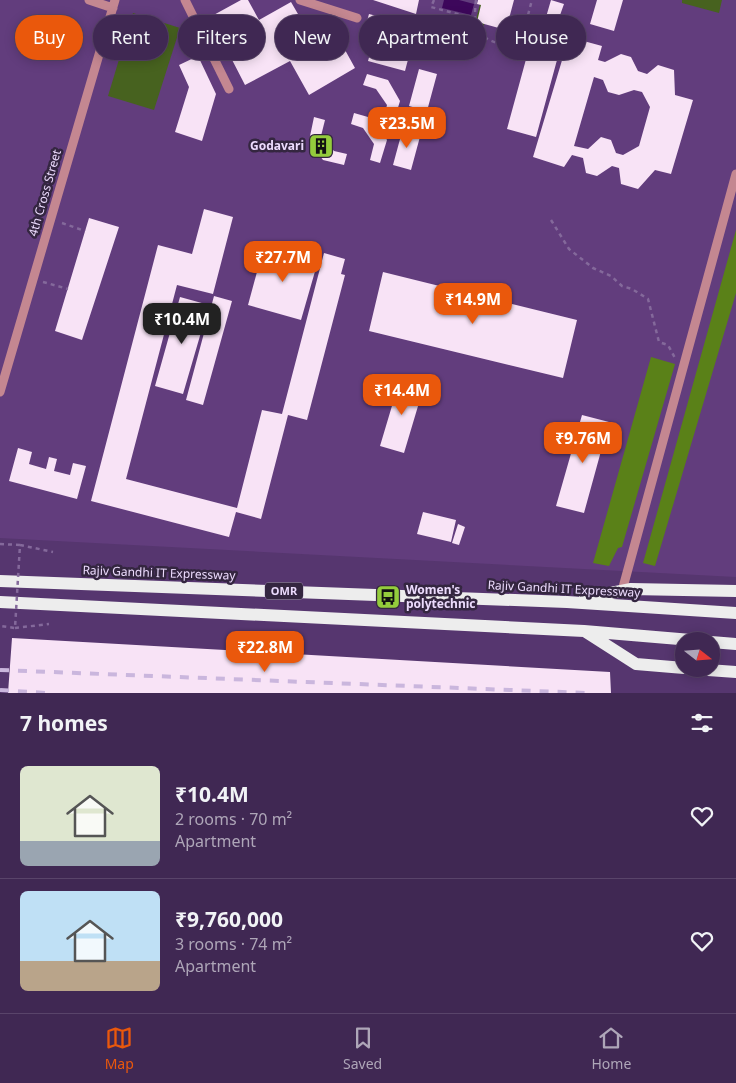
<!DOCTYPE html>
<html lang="en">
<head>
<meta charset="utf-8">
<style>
  :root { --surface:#402853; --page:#4b345d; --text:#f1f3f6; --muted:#aea6b8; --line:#59446a; --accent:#ea580c }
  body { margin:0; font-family:"Noto Sans",sans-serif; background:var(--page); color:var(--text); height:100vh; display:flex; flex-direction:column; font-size:19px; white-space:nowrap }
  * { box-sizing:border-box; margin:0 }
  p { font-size:16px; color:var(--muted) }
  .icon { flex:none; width:28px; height:28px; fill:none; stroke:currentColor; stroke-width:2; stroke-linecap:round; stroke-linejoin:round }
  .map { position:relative; height:693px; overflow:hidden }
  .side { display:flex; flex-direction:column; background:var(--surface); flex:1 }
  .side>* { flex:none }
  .top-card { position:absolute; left:15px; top:15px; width:706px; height:45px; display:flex; gap:10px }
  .needle { width:32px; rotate:107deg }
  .fabs { position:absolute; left:675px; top:632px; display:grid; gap:10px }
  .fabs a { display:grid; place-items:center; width:45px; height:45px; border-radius:50%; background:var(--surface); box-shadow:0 2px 12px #0003,0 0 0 1px var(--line); font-size:25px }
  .price { position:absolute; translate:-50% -42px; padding:0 11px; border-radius:10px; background:var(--accent); color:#fff; font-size:16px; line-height:32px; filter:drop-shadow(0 1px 2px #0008) }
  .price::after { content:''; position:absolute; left:50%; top:30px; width:15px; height:11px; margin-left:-8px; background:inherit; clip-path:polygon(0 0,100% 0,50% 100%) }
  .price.on { background:#222; color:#fff }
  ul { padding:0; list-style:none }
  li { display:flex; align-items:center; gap:15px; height:125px; padding:0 20px }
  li+li { border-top:1px solid var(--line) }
  li span { display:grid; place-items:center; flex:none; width:140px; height:100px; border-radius:8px; color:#555 }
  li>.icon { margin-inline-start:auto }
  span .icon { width:60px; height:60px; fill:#fffc; stroke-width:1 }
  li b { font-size:21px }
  h2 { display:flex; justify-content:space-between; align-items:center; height:60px; padding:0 20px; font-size:21px }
  .pill { padding:0 18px; border-radius:22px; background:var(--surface); box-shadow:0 2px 12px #0003,0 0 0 1px var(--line); font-size:18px; line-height:45px }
  .pill.on { background:var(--accent); color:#fff }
  .tab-bar { display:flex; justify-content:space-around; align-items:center; height:70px; border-top:1px solid var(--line); background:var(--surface); font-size:14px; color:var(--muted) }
  .tab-bar a { display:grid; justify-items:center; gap:2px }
  .tab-bar .on { color:var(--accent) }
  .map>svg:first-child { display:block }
  .built { fill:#623d7d }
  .green { fill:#47621f }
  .forest { fill:#5a8118 }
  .water { fill:#3d075b }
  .building { fill:#f8e3f6; fill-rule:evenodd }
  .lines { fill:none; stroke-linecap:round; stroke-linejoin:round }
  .path { stroke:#84699b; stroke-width:2.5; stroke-dasharray:4 4; stroke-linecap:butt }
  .minor { stroke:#c48791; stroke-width:9 }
  .major { stroke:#ededed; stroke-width:12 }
  .rail { stroke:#cab6dd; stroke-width:4; stroke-dasharray:9 9; stroke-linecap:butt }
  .path-bridge { stroke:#84699b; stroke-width:2.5; stroke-dasharray:4 4; stroke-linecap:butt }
  .labels { text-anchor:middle; stroke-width:5; stroke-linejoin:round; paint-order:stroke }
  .shield { fill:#342640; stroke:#b5a5c4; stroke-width:1 }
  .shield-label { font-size:11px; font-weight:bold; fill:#ecdbfd }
  .poi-label { font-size:12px; font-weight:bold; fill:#ecdbfd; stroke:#342640; text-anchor:end }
  .street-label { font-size:12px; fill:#ecdbfd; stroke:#342640 }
</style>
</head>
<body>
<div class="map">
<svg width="736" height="693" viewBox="0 0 736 693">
  <rect width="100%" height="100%" fill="#56366f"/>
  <path class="built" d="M0,0H736V577L0,538Z"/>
  <path class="green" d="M481,0H490L480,42L471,39Z
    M682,0H722L719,13L682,3Z
    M133,13L180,28L154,110L108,96Z"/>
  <path class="forest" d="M736,230V293L655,566L643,563Z
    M651,357L675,364L622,547L618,548L609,566L593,563Z"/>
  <path class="water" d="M444,0H459L474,4L471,15L442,8Z"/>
  <path class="building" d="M241,0H248L259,20L291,2L309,33L329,21L355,68L309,95L290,61L245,85L210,17Z
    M373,0H419L416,14Z
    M478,0H514L506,30L477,22L481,5L477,4Z
    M551,0L564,4L559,18L564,19L562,25L558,24L557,27L544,24Z
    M597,0H623L614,31L590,24Z
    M369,14L428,29L422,50L363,35Z
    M569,37L602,46L598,60L605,62L621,54L631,57L638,71L647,74L658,65L674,70L675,95L693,100L671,174L655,170L638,189L621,184L619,168L612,166L597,176L586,173L583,158L572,155L564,167L533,157ZM594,77L603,80L608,92L619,95L634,90L642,92L650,107L639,146L623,155L616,153L611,140L601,137L588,149L574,146Z
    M373,43L410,52L405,71L368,61Z
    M528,52L557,60L536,137L507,129Z
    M198,56L216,94L202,141L175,132L189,87L179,65Z
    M419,69L437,74L427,111L409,106Z
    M367,74L388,80L400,101L393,124L383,121L387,105L376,89L363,85Z
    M354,113L375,119L387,140L380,163L370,160L374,144L363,128L351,124Z
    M314,117L325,120L321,136L334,151L347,154L344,165L323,160L309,141Z
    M403,128L421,133L411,170L393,165Z
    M204,209L233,217L213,294L177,285L126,479L237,508L262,410L282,414L324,253L345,259L341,274L345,275L307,420L288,415L261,519L236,512L229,537L91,501L158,245L192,254Z
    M89,218L119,227L82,340L55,331Z
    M264,246L318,261L301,320L248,305Z
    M383,272L577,320L563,378L369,331Z
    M214,296L232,301L203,405L186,400Z
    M180,297L209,305L183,394L155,386Z
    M400,379L424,386L404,453L380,446Z
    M582,415L609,422L584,513L556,506Z
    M18,448L32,452L29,464L46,469L49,457L57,459L54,471L70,475L73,463L86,466L77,499L9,481Z
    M423,512L456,520L451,542L417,534Z
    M458,524L465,527L459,545L452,543Z
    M12,638L610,672L611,693H8Z"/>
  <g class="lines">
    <path class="path" d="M434,0L431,7L476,19
      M476,0C471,40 486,40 519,49L532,0
      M551,220L569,249L593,268L611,276L622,286L632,289L648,299L659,342L668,345L675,358
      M62,223L85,231
      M43,282L68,289
      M20,545L53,552
      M15,628L49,624"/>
    <path class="minor" d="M89,0L113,8
      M185,0L229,89
      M300,0L357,18
      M0,392L115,0
      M622,591L736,174"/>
    <path class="major" d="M0,581L567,602L736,613
      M585,598L631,589L736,591
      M0,602L584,631L703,641
      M586,632L636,664L684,668
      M711,642L736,644
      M694,669L736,672"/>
    <path class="rail" d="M0,670L587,693
      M0,690L46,693"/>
    <path class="path-bridge" d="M0,544L20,545L15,628L0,626"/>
  </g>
  <defs>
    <symbol id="building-square" viewBox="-11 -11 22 22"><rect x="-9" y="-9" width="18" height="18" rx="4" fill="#94cc3c" stroke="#342640"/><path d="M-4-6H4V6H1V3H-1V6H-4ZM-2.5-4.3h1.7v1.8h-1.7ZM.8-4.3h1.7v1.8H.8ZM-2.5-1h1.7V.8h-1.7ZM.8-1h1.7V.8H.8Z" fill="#111"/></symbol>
    <symbol id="bus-square" viewBox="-11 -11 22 22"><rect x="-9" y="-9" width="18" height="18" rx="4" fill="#94cc3c" stroke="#342640"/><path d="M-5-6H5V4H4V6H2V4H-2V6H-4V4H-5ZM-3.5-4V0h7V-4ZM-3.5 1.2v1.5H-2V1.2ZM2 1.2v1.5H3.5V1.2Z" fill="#111"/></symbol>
  </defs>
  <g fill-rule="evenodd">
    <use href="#building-square" x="307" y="132" width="28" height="28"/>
    <use href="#bus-square" x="374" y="583" width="28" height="28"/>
  </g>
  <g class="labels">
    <rect class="shield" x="265" y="582.5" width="38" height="17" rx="4"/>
    <g class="shield-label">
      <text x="284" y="595">OMR</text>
    </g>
    <g class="poi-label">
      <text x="304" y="150">Godavari</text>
      <text x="406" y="594" text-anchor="start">Women's<tspan x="406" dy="14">polytechnic</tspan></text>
    </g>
    <g class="street-label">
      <text transform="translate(45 193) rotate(-74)" y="4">4th Cross Street</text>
      <text transform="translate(159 573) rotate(2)" y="4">Rajiv Gandhi IT Expressway</text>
      <text transform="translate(564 589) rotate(3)" y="4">Rajiv Gandhi IT Expressway</text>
    </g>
  </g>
</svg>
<div class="fabs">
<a><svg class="needle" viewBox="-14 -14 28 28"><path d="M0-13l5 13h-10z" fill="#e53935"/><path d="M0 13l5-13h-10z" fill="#aea6b8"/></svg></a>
</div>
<b class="price" style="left:407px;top:149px">₹23.5M</b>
<b class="price" style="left:283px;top:283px">₹27.7M</b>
<b class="price" style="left:473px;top:325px">₹14.9M</b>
<b class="price on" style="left:182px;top:345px">₹10.4M</b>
<b class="price" style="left:402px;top:416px">₹14.4M</b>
<b class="price" style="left:583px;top:464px">₹9.76M</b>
<b class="price" style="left:265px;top:673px">₹22.8M</b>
<div class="top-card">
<a class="pill on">Buy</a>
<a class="pill">Rent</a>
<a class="pill">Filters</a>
<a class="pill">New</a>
<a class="pill">Apartment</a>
<a class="pill">House</a>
</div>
</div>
<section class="side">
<h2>7 homes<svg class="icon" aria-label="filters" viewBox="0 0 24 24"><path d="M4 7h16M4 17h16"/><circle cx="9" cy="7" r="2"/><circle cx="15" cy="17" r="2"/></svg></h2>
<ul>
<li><span style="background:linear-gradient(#dfe7d0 75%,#9aa5b1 0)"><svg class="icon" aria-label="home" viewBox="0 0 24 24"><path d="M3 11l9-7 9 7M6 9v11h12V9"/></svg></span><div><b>₹10.4M</b><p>2 rooms · 70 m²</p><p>Apartment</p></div><svg class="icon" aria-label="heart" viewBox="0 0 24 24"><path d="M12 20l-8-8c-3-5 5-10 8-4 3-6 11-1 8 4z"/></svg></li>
<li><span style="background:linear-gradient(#bfe0f5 70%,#b9a48a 0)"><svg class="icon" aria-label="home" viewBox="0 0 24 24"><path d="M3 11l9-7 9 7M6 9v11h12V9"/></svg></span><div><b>₹9,760,000</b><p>3 rooms · 74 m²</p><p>Apartment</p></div><svg class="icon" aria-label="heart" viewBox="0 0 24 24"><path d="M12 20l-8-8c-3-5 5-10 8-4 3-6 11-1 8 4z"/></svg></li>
</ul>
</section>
<nav class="tab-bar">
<a class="on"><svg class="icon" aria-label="map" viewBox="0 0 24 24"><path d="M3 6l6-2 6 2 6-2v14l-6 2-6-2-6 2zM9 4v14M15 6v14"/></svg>Map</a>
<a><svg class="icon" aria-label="saved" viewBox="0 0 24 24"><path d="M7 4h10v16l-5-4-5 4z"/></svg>Saved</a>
<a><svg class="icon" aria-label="home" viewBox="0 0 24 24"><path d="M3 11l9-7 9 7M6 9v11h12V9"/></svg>Home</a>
</nav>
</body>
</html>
